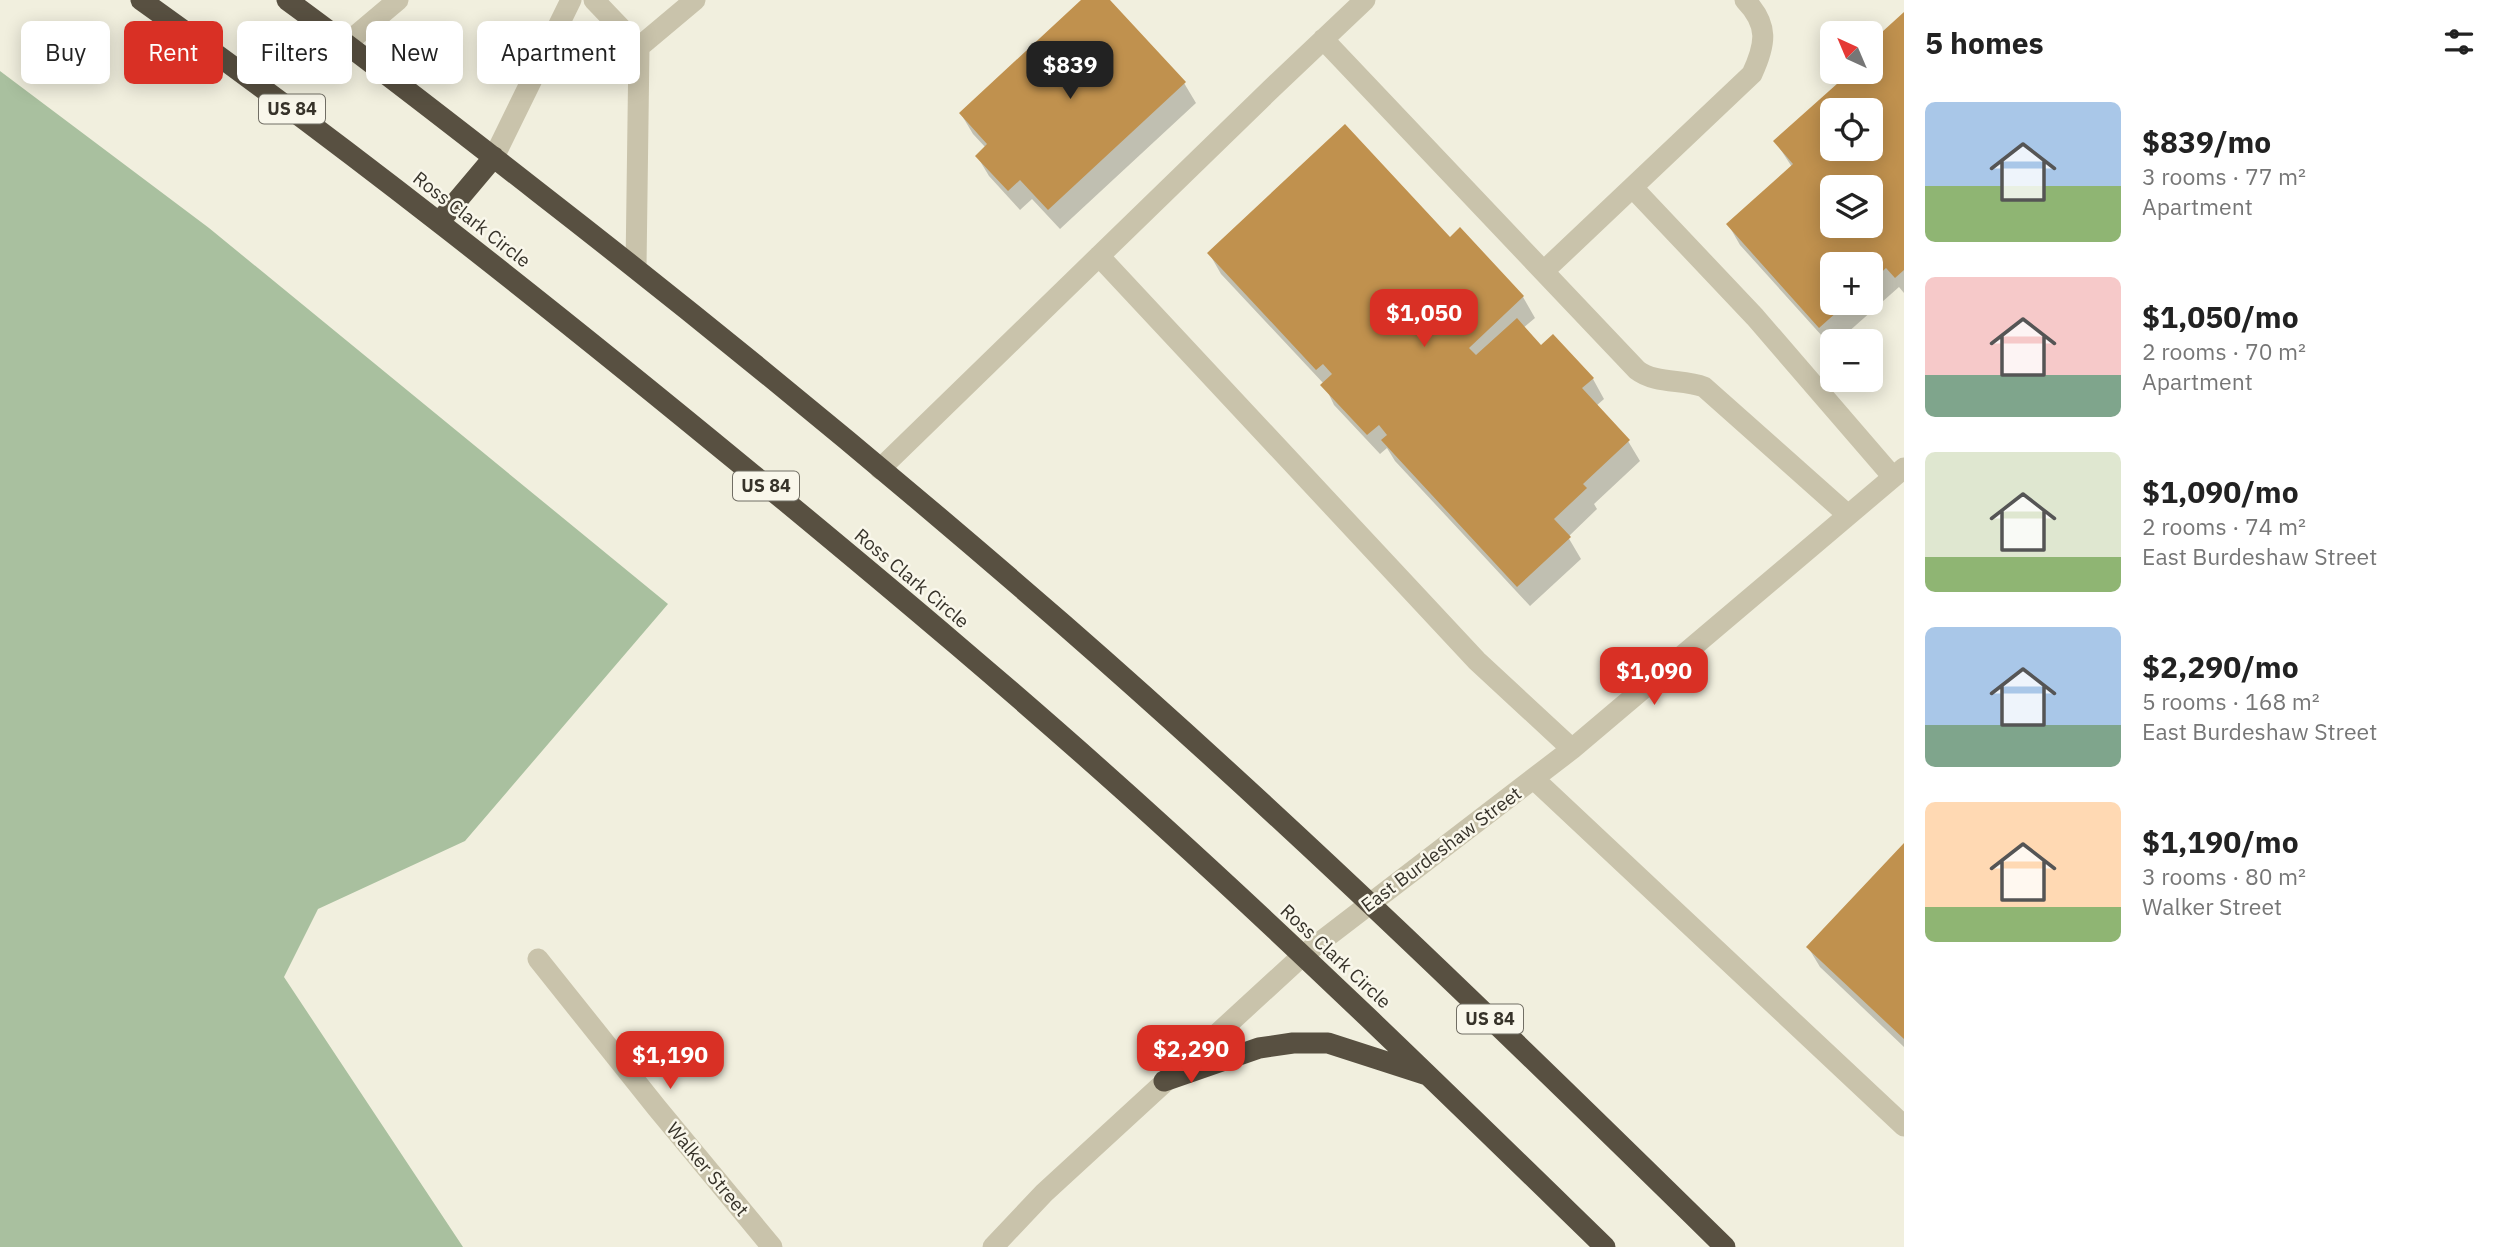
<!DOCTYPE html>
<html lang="en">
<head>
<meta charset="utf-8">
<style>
  :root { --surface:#fff; --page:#f2f2f2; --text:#222; --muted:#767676; --accent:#d93025 }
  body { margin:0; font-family:"IBM Plex Sans",sans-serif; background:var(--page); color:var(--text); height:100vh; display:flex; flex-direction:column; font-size:26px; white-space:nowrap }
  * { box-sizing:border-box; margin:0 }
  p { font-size:23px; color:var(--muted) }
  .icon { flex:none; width:38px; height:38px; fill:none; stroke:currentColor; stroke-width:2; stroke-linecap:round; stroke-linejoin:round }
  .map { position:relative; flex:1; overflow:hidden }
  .drawer { display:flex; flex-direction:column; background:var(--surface); width:595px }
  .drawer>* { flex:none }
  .guide { position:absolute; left:21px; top:21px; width:665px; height:63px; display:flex; gap:14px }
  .needle { width:46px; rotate:316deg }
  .fabs { position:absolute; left:1820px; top:21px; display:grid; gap:14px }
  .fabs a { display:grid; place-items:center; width:63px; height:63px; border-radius:10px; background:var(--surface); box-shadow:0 4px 18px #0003; font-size:35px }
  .price { position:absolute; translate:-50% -60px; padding:0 16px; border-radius:14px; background:var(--accent); color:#fff; font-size:23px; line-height:46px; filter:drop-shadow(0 2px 4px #0008) }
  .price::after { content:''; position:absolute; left:50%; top:42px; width:21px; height:16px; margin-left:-10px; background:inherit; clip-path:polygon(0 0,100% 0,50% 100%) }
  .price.selected { background:#222; color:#fff }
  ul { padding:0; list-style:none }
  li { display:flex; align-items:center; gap:21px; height:175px; padding:0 21px }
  li span { display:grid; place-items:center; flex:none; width:196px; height:140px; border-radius:10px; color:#555 }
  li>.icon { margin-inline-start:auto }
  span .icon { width:84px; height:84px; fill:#fffc; stroke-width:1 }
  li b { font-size:30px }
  h2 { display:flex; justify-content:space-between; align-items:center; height:84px; padding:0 21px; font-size:30px }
  .tag { padding:0 24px; border-radius:10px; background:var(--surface); box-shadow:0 4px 18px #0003; font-size:24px; line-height:63px }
  .tag.selected { background:var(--accent); color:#fff }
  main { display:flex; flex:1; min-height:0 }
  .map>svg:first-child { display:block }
  .green { fill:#a9c09f }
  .shadow { fill:#0003; fill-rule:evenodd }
  .building { fill:#c0914e; fill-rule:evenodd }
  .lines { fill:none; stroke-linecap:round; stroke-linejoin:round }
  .minor { stroke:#c9c3ab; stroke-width:21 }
  .highway { stroke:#585041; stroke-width:21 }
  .labels { text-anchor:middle; stroke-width:5; stroke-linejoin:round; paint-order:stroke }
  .shield { fill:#f9f7eb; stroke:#716e64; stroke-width:2 }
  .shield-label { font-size:18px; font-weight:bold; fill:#37332a }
  .street-label { font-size:19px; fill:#37332a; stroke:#f9f7eb }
</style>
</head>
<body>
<main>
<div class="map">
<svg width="1904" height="1247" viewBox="0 0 1904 1247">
  <rect width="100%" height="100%" fill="#f1efde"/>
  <path class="green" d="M0,71L209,228L668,604L465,841L318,909L284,977L463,1247H0Z"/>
  <path class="shadow" d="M1084,0H1108L1184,83L1196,103L1060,229L1032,199L1020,210L989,176L977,156L986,148L973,134L961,114Z
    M1904,15V293L1899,287L1838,341H1832V347L1740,245L1728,224L1792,167L1775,141L1839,84L1834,77L1840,72H1871V44ZM1832,110H1871V149H1832ZM1832,187H1871V226H1832ZM1832,264H1871V303H1832Z
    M1460,229L1523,297L1535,318L1523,328L1541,347L1593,379L1604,399L1596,406L1628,441L1640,461L1594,504L1597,509L1568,537L1581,559L1530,606L1395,461L1387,448L1380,454L1334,405L1324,384L1221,274L1209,253L1450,239Z
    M1904,845V1047L1820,967L1808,947Z"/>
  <path class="building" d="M1081,0H1110L1186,82L1048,210L1020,180L1008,191L975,156L987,144L959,113Z
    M1904,12V270L1895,278L1886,268L1871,282V264H1832V303H1847L1819,328L1726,224L1793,164L1773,141L1838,83L1832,76L1837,72H1871V42ZM1832,110H1871V149H1832ZM1832,187H1871V226H1832Z
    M1345,124L1450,237L1460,227L1524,296L1469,348L1476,355L1517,318L1541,345L1553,334L1594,378L1582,388L1630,440L1583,484L1587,488L1554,519L1571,537L1517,587L1381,440L1387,435L1379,425L1367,435L1320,385L1332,374L1323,364L1316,370L1207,253Z
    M1904,843V1039L1806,947Z"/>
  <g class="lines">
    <path class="minor" d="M594,0L639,47L636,268
      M1323,39L1637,370C1655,384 1683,379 1704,387L1848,515
      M347,43L398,0
      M639,47L695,0
      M494,157L571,0
      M1633,188L1755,317L1893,477
      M1099,256L1477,661L1572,749
      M1544,271L1752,74C1766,44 1769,25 1745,0
      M880,469L1271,89L1365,0
      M1534,779L1904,1126
      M538,959L657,1108L772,1247
      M993,1247L1044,1193L1302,956L1572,749L1904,468"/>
    <path class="highway" d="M141,0C349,148 548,306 745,468C887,585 1028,703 1164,827C1314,963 1460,1106 1605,1247
      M287,0C372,62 455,127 538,192C717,331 892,475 1063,624C1291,823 1509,1035 1725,1247
      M440,221L494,157
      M1164,1081L1259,1048L1293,1043H1328L1424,1074"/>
  </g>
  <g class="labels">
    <g class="shield">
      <rect x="259" y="94.5" width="66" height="29" rx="5"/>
      <rect x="733" y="471.5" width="66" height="29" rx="5"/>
      <rect x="1457" y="1004.5" width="66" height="29" rx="5"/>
    </g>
    <g class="shield-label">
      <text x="292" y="115">US 84</text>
      <text x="766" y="492">US 84</text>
      <text x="1490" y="1025">US 84</text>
    </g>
    <g class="street-label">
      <text transform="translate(472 219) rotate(38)" y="7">Ross Clark Circle</text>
      <text transform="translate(912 578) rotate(40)" y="7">Ross Clark Circle</text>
      <text transform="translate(1441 849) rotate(-37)" y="7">East Burdeshaw Street</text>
      <text transform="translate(1336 956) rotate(43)" y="7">Ross Clark Circle</text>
      <text transform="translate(708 1169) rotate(50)" y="7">Walker Street</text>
    </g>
  </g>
</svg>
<div class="fabs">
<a><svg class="needle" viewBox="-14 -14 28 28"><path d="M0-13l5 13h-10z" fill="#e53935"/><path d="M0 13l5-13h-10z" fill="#767676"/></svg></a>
<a><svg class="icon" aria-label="locate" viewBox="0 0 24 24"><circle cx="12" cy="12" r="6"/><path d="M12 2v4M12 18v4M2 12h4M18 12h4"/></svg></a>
<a><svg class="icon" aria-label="layers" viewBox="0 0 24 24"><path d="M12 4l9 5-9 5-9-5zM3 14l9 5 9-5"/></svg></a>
<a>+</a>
<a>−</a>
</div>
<b class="price selected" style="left:1070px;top:101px">$839</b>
<b class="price" style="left:1424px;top:349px">$1,050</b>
<b class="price" style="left:1654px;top:707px">$1,090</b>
<b class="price" style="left:1191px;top:1085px">$2,290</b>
<b class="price" style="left:670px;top:1091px">$1,190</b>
<div class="guide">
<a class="tag">Buy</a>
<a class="tag selected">Rent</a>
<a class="tag">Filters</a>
<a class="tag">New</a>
<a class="tag">Apartment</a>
</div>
</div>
<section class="drawer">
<h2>5 homes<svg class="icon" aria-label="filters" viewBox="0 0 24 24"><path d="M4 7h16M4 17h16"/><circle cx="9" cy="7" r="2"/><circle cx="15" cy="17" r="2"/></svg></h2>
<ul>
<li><span style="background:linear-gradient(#a9c7e8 60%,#8fb573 0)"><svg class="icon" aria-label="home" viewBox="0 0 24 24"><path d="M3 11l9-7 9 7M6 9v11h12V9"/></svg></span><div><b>$839/mo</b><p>3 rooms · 77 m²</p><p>Apartment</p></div></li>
<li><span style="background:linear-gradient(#f6c9c9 70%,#7fa58c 0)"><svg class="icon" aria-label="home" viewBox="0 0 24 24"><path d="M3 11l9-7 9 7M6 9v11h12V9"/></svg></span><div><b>$1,050/mo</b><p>2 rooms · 70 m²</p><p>Apartment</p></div></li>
<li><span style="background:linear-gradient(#dfe7d0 75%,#8fb573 0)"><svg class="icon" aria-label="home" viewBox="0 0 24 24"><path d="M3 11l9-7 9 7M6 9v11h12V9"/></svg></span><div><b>$1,090/mo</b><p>2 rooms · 74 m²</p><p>East Burdeshaw Street</p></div></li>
<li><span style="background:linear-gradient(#a9c7e8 70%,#7fa58c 0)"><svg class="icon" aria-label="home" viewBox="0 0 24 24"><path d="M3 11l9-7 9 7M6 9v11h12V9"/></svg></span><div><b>$2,290/mo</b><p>5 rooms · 168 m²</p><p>East Burdeshaw Street</p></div></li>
<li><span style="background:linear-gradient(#ffd9b3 75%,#8fb573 0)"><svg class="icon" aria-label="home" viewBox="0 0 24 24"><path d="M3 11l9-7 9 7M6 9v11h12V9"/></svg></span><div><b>$1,190/mo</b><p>3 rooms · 80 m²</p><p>Walker Street</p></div></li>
</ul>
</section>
</main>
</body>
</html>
